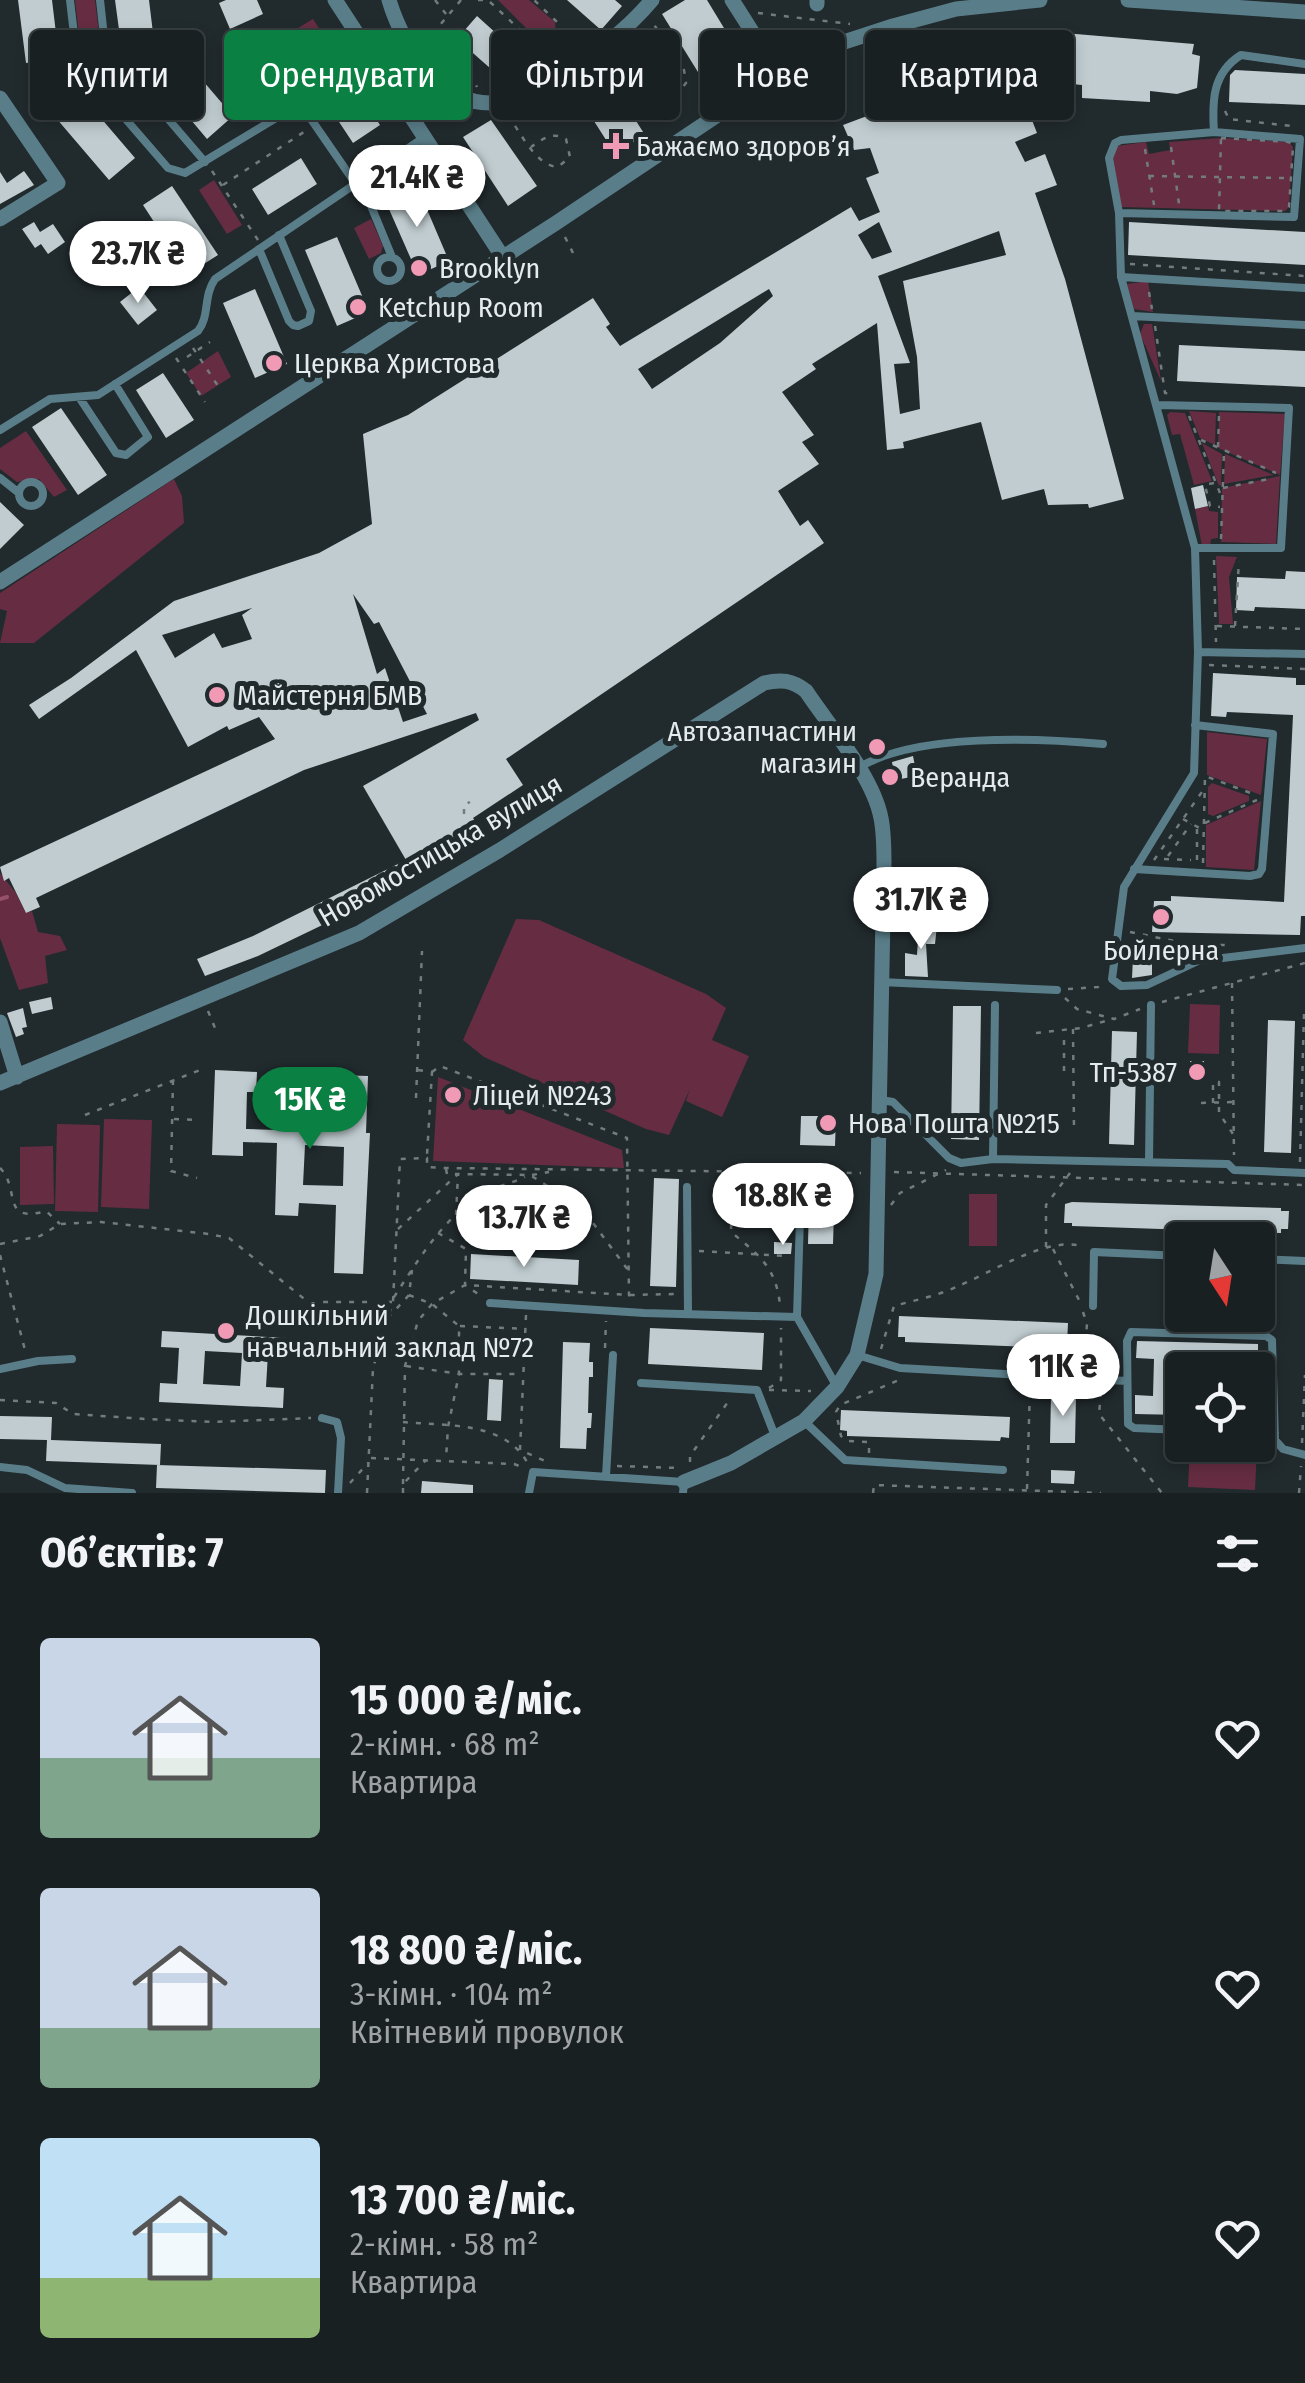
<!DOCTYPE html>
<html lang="uk">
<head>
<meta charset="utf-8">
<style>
  :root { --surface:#192022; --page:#262d2f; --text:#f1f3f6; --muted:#9fa3a5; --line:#373e40; --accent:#0b8043 }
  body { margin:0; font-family:"Fira Sans Condensed",sans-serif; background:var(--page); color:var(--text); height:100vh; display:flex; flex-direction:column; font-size:38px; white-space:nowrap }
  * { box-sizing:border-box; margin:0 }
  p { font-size:32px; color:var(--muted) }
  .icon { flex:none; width:55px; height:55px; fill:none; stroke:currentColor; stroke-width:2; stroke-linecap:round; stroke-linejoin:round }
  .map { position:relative; height:1493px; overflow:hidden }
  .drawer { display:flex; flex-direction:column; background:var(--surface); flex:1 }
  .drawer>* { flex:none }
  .guide { position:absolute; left:30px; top:30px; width:1245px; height:90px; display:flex; gap:20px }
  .needle { width:65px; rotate:168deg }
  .fabs { position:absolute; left:1165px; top:1222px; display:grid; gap:20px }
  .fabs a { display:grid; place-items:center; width:110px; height:110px; border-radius:10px; background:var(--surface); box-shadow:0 5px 15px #0003,0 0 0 2px var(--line); font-size:50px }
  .price { position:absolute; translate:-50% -85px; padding:0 22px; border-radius:35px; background:#fff; color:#222; font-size:32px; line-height:65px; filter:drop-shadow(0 2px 5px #0008) }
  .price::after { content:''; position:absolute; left:50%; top:60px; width:30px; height:22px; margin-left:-15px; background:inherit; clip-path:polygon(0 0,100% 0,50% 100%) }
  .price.selected { background:var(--accent); color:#fff }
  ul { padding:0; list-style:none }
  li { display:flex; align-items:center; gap:30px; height:250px; padding:0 40px }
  li span { display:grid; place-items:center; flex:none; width:280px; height:200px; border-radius:10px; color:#555 }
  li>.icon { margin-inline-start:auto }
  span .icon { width:120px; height:120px; fill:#fffc; stroke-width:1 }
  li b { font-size:42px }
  h2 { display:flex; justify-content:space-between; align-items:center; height:120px; padding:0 40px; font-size:42px }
  .chip { padding:0 35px; border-radius:10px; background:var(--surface); box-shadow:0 5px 15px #0003,0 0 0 2px var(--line); font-size:35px; line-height:90px }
  .chip.selected { background:var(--accent); color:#fff }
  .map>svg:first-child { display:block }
  .green { fill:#662d42 }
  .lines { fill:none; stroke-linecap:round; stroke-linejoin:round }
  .stream { stroke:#965169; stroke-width:4 }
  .building { fill:#c0ccd0; fill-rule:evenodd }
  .path { stroke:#737b7e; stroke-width:2.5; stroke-dasharray:5 8; stroke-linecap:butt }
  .lane { stroke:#5a7e89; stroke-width:8 }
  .street { stroke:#5a7e89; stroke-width:15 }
  .poi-dot { fill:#f09ab6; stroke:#212a2d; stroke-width:4 }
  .labels { text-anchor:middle; stroke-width:10; stroke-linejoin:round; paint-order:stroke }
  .poi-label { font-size:28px; fill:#e5ebed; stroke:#212a2d; text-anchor:start }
  .street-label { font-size:28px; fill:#e5ebed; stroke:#212a2d }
</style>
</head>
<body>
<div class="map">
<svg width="1305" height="1493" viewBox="0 0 1305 1493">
  <rect width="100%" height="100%" fill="#212a2d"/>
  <path class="green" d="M75,0H95L99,34L92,42L81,39L79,35Z
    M498,0H529L555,22L556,35L551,41L537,39Z
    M313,19L326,39L246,90L225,62L270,45Z
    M646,31L680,80L677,89L649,105L636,100L608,61Z
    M1221,138L1289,142L1293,147L1289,207L1285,211L1120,207L1112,158L1116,146L1146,142L1149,154L1170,150L1169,142Z
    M214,180L242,225L227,234L199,190Z
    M371,219L383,246L381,253L369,259L354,228Z
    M1148,281L1153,312L1134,309L1127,284Z
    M1144,324H1152L1161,381L1140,334Z
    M218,351L231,377L201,396L186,373Z
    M1189,411L1216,413L1215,445L1200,438Z
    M1170,412L1185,413L1212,481L1194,485L1180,434L1172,435L1167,415Z
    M1219,412L1285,414L1280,475L1218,448Z
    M26,431L67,490L54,497L39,479L17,482L0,469V448Z
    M1202,443L1222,454L1221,485L1219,486Z
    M1225,454L1274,475L1224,484Z
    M1280,476L1276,544L1221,542L1222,488Z
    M174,479L182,496L184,523L34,643H0L7,611L0,609V593Z
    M1208,506L1209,511L1218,512V538L1211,539L1210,546H1202L1195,509Z
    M1216,556L1237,557L1229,577L1233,624H1219Z
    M1207,732L1267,739L1261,795L1207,775Z
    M1212,783L1249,796V801L1213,816L1208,814V787Z
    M1261,801L1254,870L1206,867V825Z
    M0,873L16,893L26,913L32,911L38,932L60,936L67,950L45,956L48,983L19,990L0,938Z
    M516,919L539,920L706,994L726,1008L712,1040L749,1056L722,1117L686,1101L690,1089L669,1135L646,1129L484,1057L463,1040Z
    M1190,1004L1220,1005L1219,1054L1188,1053Z
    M438,1077L622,1150L624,1168L433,1161Z
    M104,1119L152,1120L149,1209L101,1207Z
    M57,1124L100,1125L98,1212L55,1211Z
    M53,1146L54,1204L20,1205V1147Z
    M969,1194H997V1246H969Z
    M1167,1288L1182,1289V1315H1258V1291L1276,1292L1275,1328L1166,1325Z
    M1190,1445L1257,1448L1255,1490L1188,1487Z"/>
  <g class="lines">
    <path class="stream" d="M0,899L7,897"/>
  </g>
  <path class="building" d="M18,0H52L59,58L26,63Z
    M115,0H149L153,33L120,37Z
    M226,0H257L263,14L230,29L219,3Z
    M567,0H615L622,6L601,30Z
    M685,0H707L744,61L706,85L662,14Z
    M477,16L518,53L499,76L457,39Z
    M1064,33L1194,44L1192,54L1200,56L1197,88L1177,94L1150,91V102L1082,98V85L1061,83Z
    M1001,41L1037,133L1015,142L1025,162L1045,154L1057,185L1035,193L1065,279L1124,499L1089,508L1088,504L1048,505L1044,489L1002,500L981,422L903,442L904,448L887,450L877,323L812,364L816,369L782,392L814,435L802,442L819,464L778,491L800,526L808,520L824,543L506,759L523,785L473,818L484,836L416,877L337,918L258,956L205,976L197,959L253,936L406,860L363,786L479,720L476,713L304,770L36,898L40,907L26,913L9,878L4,881L0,867L275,739L259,717L229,730L227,726L188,747L136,650L39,719L29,705L71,678L174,601L319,553L372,524L363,434L408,415L593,298L610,324L606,327L620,346L851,207L859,221L880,212L866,178L879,173L870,148L854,150L843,125L891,107L883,85ZM879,222L892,252L872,259L858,235ZM999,231L1006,255L903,281L917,357L920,409L900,414L894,364L910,363L878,276ZM769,289L773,296L720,343L652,389L638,369ZM353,594L374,624L379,622L427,714L403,722L385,668L377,674ZM252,608L242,615L252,639L222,648L214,633L175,658L162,635Z
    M180,54L233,116L207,139L154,76Z
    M335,57L380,125L353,143L308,75Z
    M601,66L645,135L615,154L571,85Z
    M1235,70L1305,74V105L1229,102L1230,75Z
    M82,96L135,158L109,180L56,118Z
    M491,120L537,186L508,206L463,137Z
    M301,158L317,184L268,215L252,189Z
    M24,171L34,185L0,204V172L7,183Z
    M172,186L218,255L188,274L143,205Z
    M417,186L449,261L418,275L385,200Z
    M34,222L40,232L53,224L65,242L48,254L41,244L35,248L22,229Z
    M1129,222L1305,232V265L1128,255Z
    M337,237L369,312L337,326L305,250Z
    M139,287L157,310L138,325L120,302Z
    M255,289L287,364L255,378L223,303Z
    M1179,345L1305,351V387L1177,381Z
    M163,373L194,420L166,438L136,390Z
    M61,408L107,475L78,495L32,427Z
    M1203,485L1208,506L1195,509L1191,488Z
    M0,502L24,525L0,549Z
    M1286,571L1305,572V609L1255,607L1254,611L1236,610L1237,577L1285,579Z
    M1213,673L1296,678V685H1305V916H1301L1300,935L1152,932L1154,901H1171V896L1284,902L1293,715L1227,712L1226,717L1211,716Z
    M913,756L917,776L895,780L892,762Z
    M919,922L937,925L935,944H926L928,977L905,976V953L917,955Z
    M1133,958L1152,959V975L1132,978Z
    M51,997L53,1009L32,1014L29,1002Z
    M953,1006H981L979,1140L951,1139Z
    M23,1008L27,1027L22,1028L24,1034L16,1037L7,1013Z
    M1268,1020L1295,1021L1291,1153L1264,1152Z
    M1112,1031L1137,1032L1134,1145L1109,1144Z
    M1190,1061H1204L1205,1077L1190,1078Z
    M215,1070L257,1072L256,1092H247L246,1129L305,1131L306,1074L368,1076L366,1133H370L363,1274L334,1273L336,1205L299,1203L298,1216L275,1215L277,1143L243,1142V1156L212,1155ZM305,1145L344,1147L343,1186L303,1185Z
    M801,1116H836L835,1146L800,1145Z
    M654,1178L679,1179L676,1287L650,1286Z
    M780,1178L835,1180L833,1244H808L809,1205L779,1204Z
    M1072,1202L1281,1208V1211H1289L1288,1229H1281V1233L1072,1226V1223H1064L1065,1204Z
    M774,1242L792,1243L791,1254H774Z
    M471,1254L579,1260L578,1285L470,1279Z
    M899,1316L1068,1323L1067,1344H1059V1348L905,1342V1337H898Z
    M650,1328L764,1333L762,1370L648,1364Z
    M162,1331L287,1338L286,1354L268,1353L266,1387L284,1388L283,1408L159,1402L160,1383L177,1384L179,1348L161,1347ZM205,1351L242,1353L240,1386L203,1384Z
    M1137,1341L1258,1344V1363L1239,1362L1238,1370H1214L1215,1361L1179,1360L1178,1396H1182V1415L1135,1414V1395L1153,1396L1154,1359L1136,1358Z
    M563,1342L590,1343L589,1362H593V1377H589L588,1413H592L591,1428H587L586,1449L560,1448Z
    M489,1379L503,1380L501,1421L487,1420Z
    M1051,1395L1076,1396L1075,1443H1050Z
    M841,1410L1010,1417L1009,1438L1001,1437L1000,1441L847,1436V1431L840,1430Z
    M0,1416L52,1417L51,1440L161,1444L160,1465L46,1461L47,1440L0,1439Z
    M157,1465L326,1470L325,1493L156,1488Z
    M1051,1470L1075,1471L1074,1484L1051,1483Z
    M422,1481L473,1485V1493H421Z"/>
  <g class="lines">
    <path class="path" d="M435,0L446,14
      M461,0L429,38L471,76L477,87
      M478,0H490
      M490,2L532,41L539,45L553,43L561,31L558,23L534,0
      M758,13L850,24
      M561,31L583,42
      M607,63L635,103C654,111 674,99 686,83L684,70L651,20
      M286,73L299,96
      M532,73L539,46
      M234,75L224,81L254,118
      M240,101L326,44L324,40
      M1225,111L1229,119L1291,126
      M508,115C520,132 536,166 558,167L570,157L566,139C552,131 543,139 531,147
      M1221,138L1289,142L1293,147L1289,207L1285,211H1219Z
      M1171,147L1179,204
      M1145,149L1154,205
      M212,171L258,240
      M1149,176L1284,178
      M223,185L307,130
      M565,237L573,253
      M1130,264L1305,276
      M1149,292L1152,309
      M1155,326L1165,393L1175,394
      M193,348L218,386
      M187,357L210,342
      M176,358L205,402
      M1189,416L1222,498
      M1201,440L1276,473
      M1218,447L1219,415
      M1214,483L1205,485L1210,506L1220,507
      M1223,488L1274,478
      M1221,539L1224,451
      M1214,560L1216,642
      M1217,626L1305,629
      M1235,626L1239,561
      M1209,665L1305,669
      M464,814V805L470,802
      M1183,819L1203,830
      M1205,823L1257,800
      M1168,856L1191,824
      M1164,859L1191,860
      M1154,860L1204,789
      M1197,860V827
      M1203,863L1205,776L1256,795
      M1130,932L1194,945H1231
      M1232,983L1234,1155
      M1068,989L1098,987L1104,983
      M1065,998L1077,1009L1114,1019L1140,1009
      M1162,1002L1305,963
      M208,1011L215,1028
      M1073,1029L1074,1130
      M1036,1033L1081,1028L1113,1019
      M418,1070L432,1072L427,1155
      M1064,1071V1033
      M432,1072L440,1066L627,1138L629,1295L633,1300
      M173,1080L171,1171L197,1178
      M416,1098L422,951
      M1201,1103L1233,1102
      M1213,1103V1082H1219V1113L1233,1134
      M85,1115L200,1070
      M174,1119L199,1120
      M1300,1162L1304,1013
      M0,1168C21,1189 0,1224 46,1211L60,1224
      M446,1169L447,1174H458L456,1215
      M732,1172L731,1232C759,1255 776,1267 780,1305
      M894,1172L1305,1185
      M532,1175L549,1172
      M766,1203V1174
      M891,1205L900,1193L946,1170
      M398,1229L458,1174L530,1175L581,1207L628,1270
      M438,1233L466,1249L465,1285L481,1296
      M0,1244L40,1236L60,1224L101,1222L209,1234L229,1238L308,1302H392
      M1046,1247V1205L1070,1173
      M1053,1249L1081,1304
      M699,1251L786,1256
      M0,1255L25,1350
      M409,1295L432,1304L459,1326V1374L448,1427L446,1459
      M394,1297C421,1256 448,1209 495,1188C505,1184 515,1182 525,1177
      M1083,1312L1087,1324L1083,1368
      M526,1315L520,1450L545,1461
      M388,1318L409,1295L412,1270
      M460,1326L526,1329
      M605,1348L606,1321
      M881,1349L894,1306C915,1300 937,1296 956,1287C989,1274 1049,1234 1084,1247
      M406,1366L459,1374H522
      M769,1388L781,1380V1328
      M769,1390L811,1391
      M1101,1392L1099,1414L1162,1493
      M0,1400L56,1403L73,1414L146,1419L213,1422L311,1418
      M403,1422C445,1426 504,1421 527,1462
      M1302,1443L1305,1375
      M869,1453V1442L848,1441L841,1436L836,1412L840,1405L899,1380
      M371,1458L514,1464L522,1467
      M690,1462V1456L730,1399
      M617,1466L679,1468
      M350,1483L368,1463
      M403,1484L405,1366L418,1321L432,1304L465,1285L629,1295L678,1294
      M1027,1489L1030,1387
      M367,1493L373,1368L393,1302L400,1159L427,1158V1167L446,1168L861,1173
      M403,1493V1484L426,1460
      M873,1493L874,1485L1101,1493
      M1299,1493L1301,1466"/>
    <path class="lane" d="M70,0L80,86
      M100,0L105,46L123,70
      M91,79L115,70L128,72L205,162
      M42,110L91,79L168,168L185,173L291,109L302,106L355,183
      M1214,132C1212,102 1212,73 1241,55L1305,64
      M360,179L392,257
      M1119,213L1294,217L1300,139L1214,132L1121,140L1115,143L1109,158L1119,213L1121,277L1195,548L1198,652L1194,773L1124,887L1112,979L1121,986L1147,985L1198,961
      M259,249L289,321L293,325L298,326L309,321L311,311L279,235
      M377 269a12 12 0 1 1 24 0a12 12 0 1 1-24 0Z
      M1121,277L1305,288
      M1132,316L1305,325
      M79,397L116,453L126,455L148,437L115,384
      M1157,405L1289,408L1281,548H1195
      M0,430L50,399L98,395L198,331C210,316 203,296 215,279L426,136
      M0,478L19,493
      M19 494a12 12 0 1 1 24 0a12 12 0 1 1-24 0Z
      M1198,652L1305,654
      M858,768C915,733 1037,738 1103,744
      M1134,869L1250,876L1259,874L1262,869L1273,734L1195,725
      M1114,943L1198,961L1305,948
      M880,982L1057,990
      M881,1100L893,1102L949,1158L961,1163L993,1159L1228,1164L1234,1170L1305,1173
      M993,1159L995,1005
      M1149,1162L1151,1005
      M687,1187L688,1314
      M800,1217L797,1317L837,1387
      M1258,1259L1305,1261
      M490,1303L644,1313L797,1317
      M1093,1306L1094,1252L1182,1256
      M857,1355L900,1368L1127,1381
      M0,1369L38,1361L72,1359
      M641,1383L757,1390L775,1436
      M322,1418L337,1422L341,1438L338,1493
      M804,1421L845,1460L1003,1470
      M1182,1430L1134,1428L1128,1424L1127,1341L1131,1332L1266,1336L1272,1340L1275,1440L1283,1449L1305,1455
      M1258,1433H1275
      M0,1467L27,1470L65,1488L132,1493
      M606,1476L613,1355
      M529,1493L533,1472L684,1482L683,1493"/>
    <path class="street" d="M335,0L502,256
      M389,0C404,50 446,115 507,101C527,96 545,83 562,73C597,52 626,31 652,0
      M732,0L779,74
      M1128,0L1305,12
      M817,4V0
      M373,57L403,35
      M0,98L58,183L0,219
      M0,582L556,223L779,74L841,43L893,26L956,9L1040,0
      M0,1022L17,1077
      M0,1083L359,933L500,850L764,683C781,679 792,680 806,691C830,727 873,776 881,818C884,833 884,849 884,865L876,1274L857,1355L837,1387L804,1421L731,1463L684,1482"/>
  </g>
  <g class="poi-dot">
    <path d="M611 131h10v10h10v10h-10v10h-10v-10h-10v-10h10z"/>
    <circle cx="419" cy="268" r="10"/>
    <circle cx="358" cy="307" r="10"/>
    <circle cx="274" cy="363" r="10"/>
    <circle cx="217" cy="695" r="10"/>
    <circle cx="877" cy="747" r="10"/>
    <circle cx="890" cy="777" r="10"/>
    <circle cx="1161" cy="917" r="10"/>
    <circle cx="1197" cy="1072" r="10"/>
    <circle cx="453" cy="1095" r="10"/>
    <circle cx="828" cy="1123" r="10"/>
    <circle cx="226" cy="1331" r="10"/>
  </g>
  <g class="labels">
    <g class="poi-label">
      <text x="636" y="156">Бажаємо здоровʼя</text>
      <text x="439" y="278">Brooklyn</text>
      <text x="378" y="317">Ketchup Room</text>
      <text x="294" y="373">Церква Христова</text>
      <text x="237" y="705">Майстерня БМВ</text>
      <text x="857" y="741" text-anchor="end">Автозапчастини<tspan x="857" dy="32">магазин</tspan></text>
      <text x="910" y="787">Веранда</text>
      <text x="1161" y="960" text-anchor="middle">Бойлерна</text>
      <text x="1177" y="1082" text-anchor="end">Тп-5387</text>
      <text x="473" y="1105">Ліцей №243</text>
      <text x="848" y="1133">Нова Пошта №215</text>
      <text x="246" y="1325">Дошкільний<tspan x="246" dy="32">навчальний заклад №72</tspan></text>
    </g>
    <g class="street-label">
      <text transform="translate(440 850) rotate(-30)" y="10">Новомостицька вулиця</text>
    </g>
  </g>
</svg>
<div class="fabs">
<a><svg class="needle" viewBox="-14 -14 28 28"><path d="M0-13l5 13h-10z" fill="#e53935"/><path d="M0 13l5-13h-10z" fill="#9fa3a5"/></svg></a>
<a><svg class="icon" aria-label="locate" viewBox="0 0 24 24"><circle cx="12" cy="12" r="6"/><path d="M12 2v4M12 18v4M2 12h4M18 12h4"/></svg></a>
</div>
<b class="price" style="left:417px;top:230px">21.4K ₴</b>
<b class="price" style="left:138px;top:306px">23.7K ₴</b>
<b class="price" style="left:921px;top:952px">31.7K ₴</b>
<b class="price selected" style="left:310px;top:1152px">15K ₴</b>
<b class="price" style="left:783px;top:1248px">18.8K ₴</b>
<b class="price" style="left:524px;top:1270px">13.7K ₴</b>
<b class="price" style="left:1063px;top:1419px">11K ₴</b>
<div class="guide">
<a class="chip">Купити</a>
<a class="chip selected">Орендувати</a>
<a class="chip">Фільтри</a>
<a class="chip">Нове</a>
<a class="chip">Квартира</a>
</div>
</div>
<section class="drawer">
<h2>Об’єктів: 7<svg class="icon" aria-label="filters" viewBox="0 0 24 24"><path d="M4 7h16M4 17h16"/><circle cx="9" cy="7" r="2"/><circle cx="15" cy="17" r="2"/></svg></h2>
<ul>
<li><span style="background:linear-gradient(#c9d6e8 60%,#7fa58c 0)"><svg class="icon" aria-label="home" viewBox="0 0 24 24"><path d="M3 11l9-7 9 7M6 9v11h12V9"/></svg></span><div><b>15 000 ₴/міс.</b><p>2-кімн. · 68 m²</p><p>Квартира</p></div><svg class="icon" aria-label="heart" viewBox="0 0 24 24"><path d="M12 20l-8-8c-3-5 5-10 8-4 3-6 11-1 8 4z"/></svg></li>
<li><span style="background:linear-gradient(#c9d6e8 70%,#7fa58c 0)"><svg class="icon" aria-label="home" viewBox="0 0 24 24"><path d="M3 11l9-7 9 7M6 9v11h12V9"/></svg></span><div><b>18 800 ₴/міс.</b><p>3-кімн. · 104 m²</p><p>Квітневий провулок</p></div><svg class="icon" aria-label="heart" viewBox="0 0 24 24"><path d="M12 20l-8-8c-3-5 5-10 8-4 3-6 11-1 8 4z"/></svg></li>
<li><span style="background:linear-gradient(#bfe0f5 70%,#8fb573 0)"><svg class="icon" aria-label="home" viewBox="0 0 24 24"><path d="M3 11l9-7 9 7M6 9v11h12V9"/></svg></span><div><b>13 700 ₴/міс.</b><p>2-кімн. · 58 m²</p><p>Квартира</p></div><svg class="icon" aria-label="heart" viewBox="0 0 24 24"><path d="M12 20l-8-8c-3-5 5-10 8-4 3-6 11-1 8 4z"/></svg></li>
</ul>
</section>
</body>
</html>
